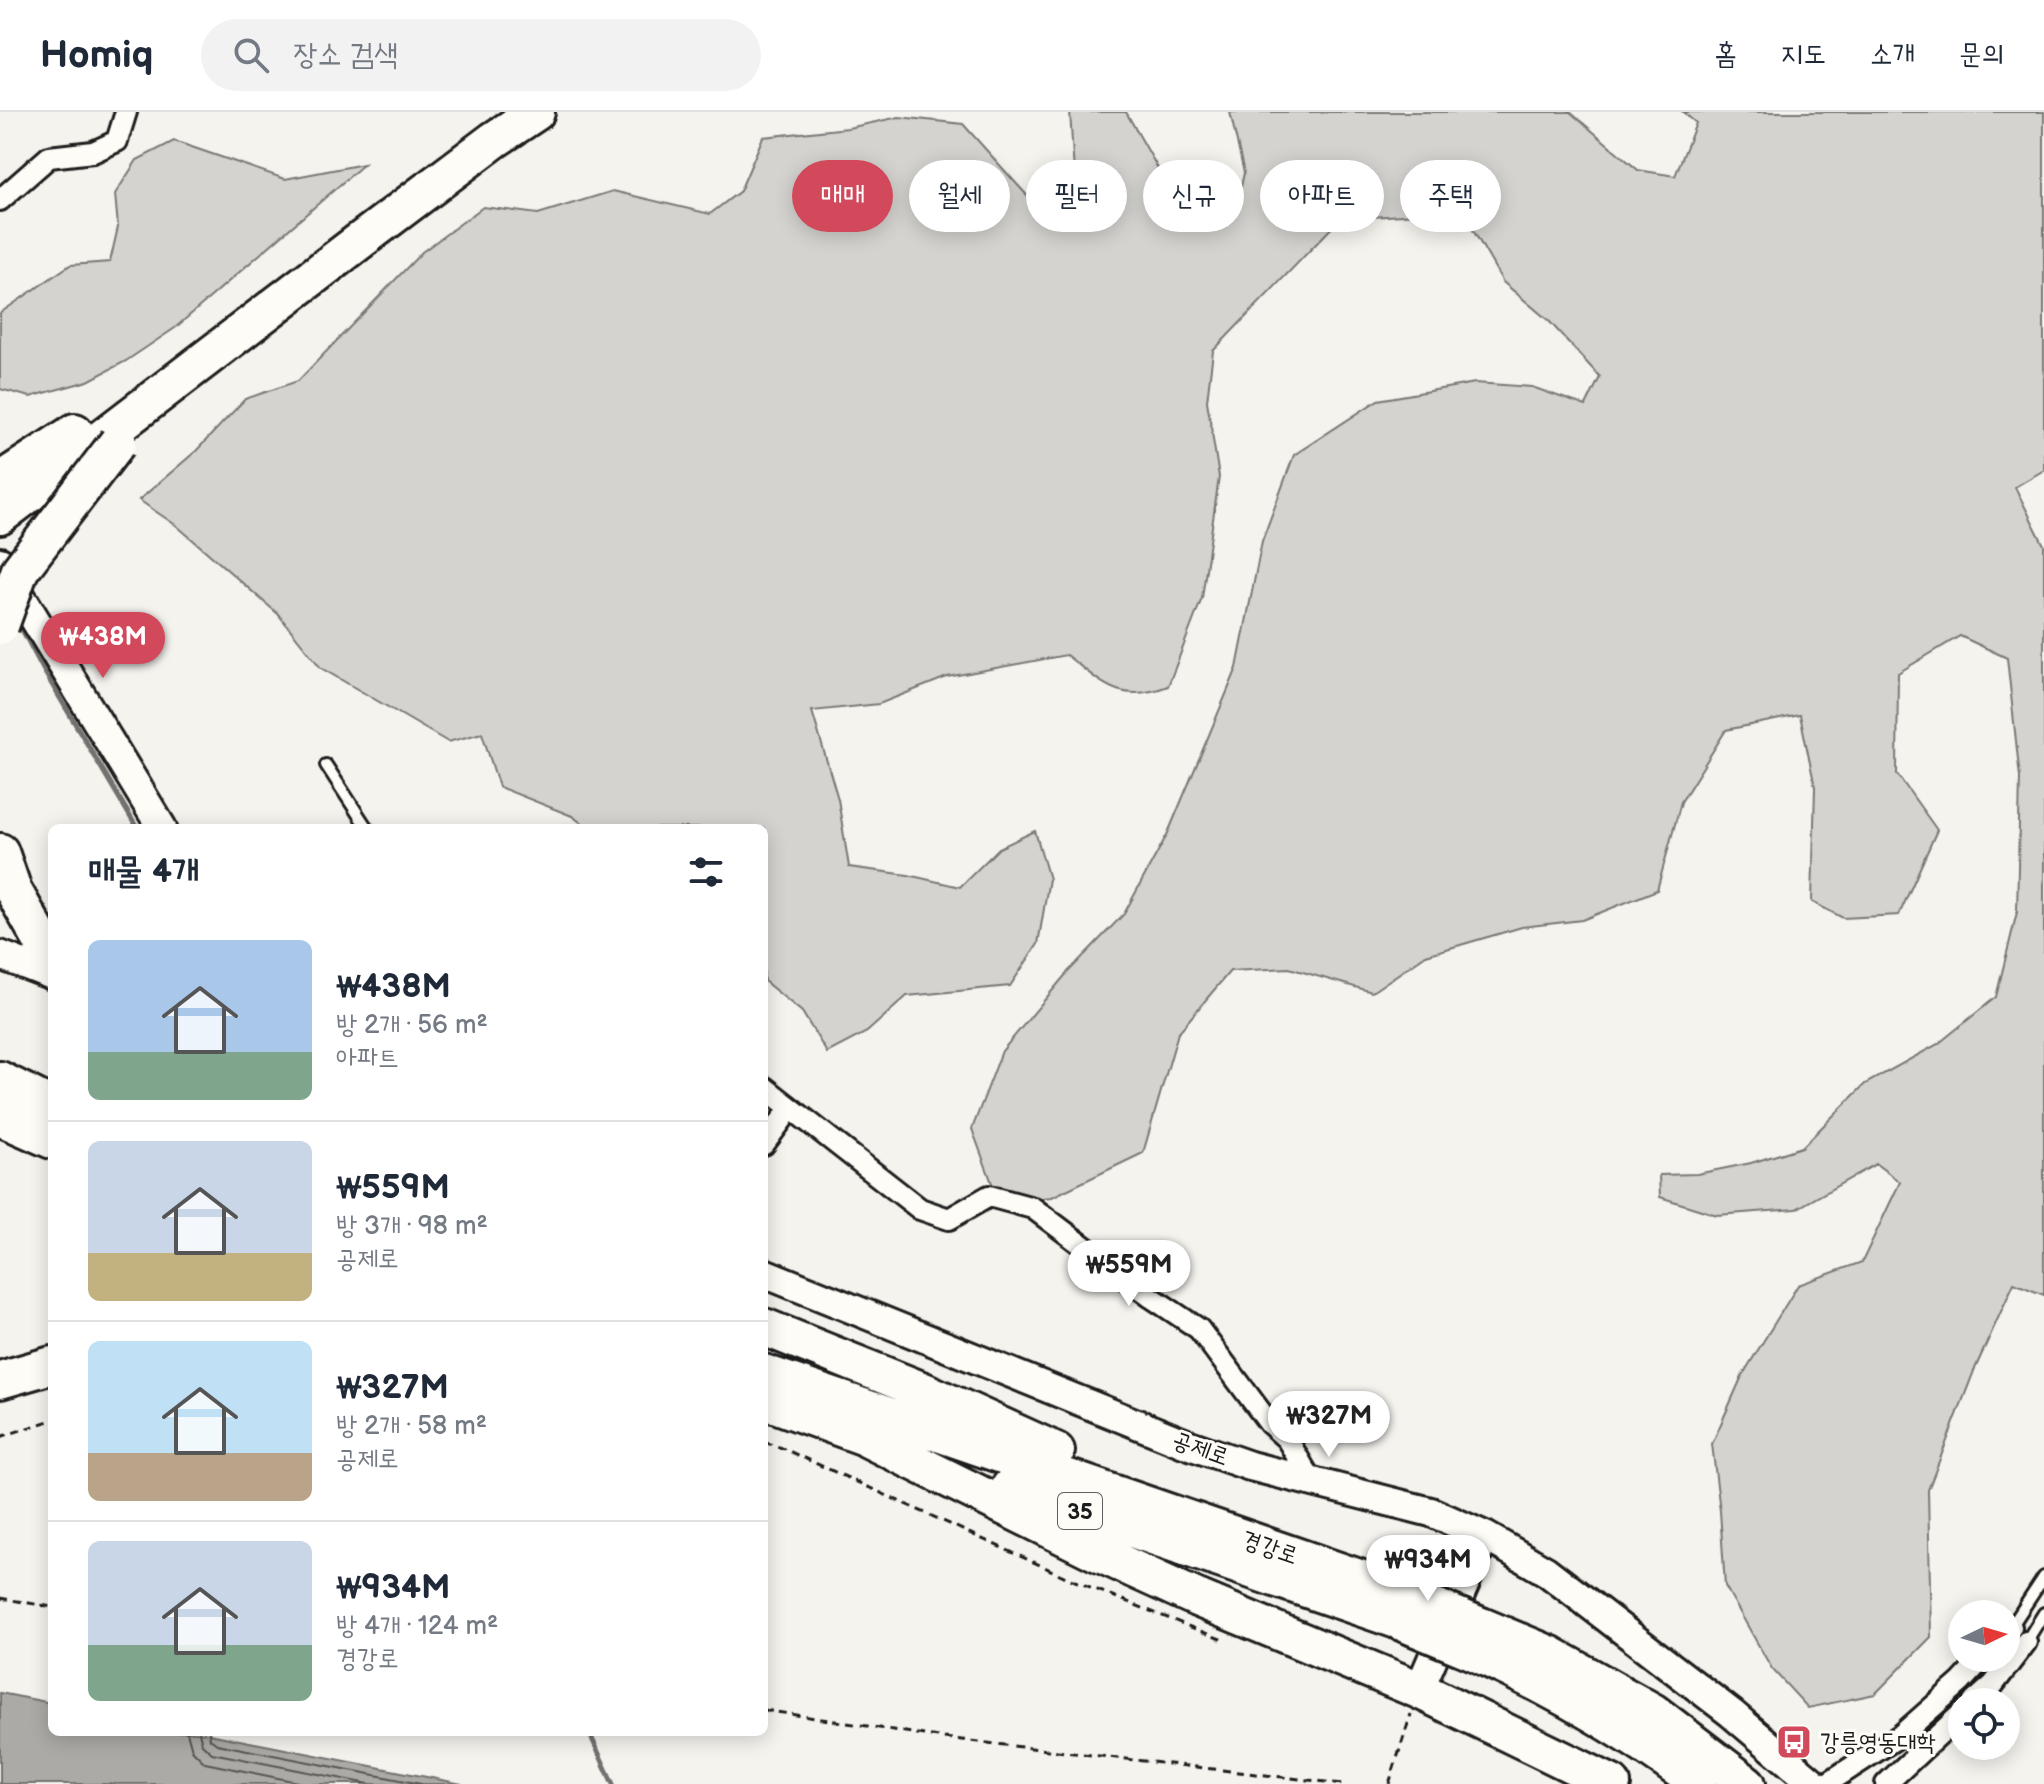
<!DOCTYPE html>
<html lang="ko">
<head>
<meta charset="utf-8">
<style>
  :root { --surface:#fff; --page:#f2f2f3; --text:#1f2937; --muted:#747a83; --line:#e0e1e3; --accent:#d1495b }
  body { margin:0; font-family:"Balsamiq Sans","Poor Story",sans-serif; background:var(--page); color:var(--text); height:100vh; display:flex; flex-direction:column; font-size:30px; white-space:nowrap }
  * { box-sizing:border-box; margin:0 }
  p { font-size:26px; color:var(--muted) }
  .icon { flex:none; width:44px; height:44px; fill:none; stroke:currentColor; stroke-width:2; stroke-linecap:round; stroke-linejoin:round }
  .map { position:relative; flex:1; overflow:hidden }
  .panel { position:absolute; left:48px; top:712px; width:720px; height:912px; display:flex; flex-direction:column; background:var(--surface); border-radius:12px; box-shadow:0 4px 20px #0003 }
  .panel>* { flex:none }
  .hud { position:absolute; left:792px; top:48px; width:760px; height:72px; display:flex; gap:16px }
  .needle { width:52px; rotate:85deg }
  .fabs { position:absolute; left:1948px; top:1488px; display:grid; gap:16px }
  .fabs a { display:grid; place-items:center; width:72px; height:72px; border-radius:50%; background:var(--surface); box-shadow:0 4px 20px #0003; font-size:40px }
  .price { position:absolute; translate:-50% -68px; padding:0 18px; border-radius:28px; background:#fff; color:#222; font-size:26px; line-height:52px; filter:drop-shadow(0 2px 4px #0008) }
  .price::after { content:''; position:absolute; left:50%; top:48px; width:24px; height:18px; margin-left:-12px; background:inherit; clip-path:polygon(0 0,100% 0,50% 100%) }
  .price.on { background:var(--accent); color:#fff }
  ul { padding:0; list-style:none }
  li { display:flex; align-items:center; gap:24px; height:200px; padding:0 40px }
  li+li { border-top:2px solid var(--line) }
  li span { display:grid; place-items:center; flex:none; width:224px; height:160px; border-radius:12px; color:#555 }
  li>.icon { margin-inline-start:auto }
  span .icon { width:96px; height:96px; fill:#fffc; stroke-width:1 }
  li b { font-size:34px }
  h2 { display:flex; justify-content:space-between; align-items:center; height:96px; padding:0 40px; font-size:34px }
  .pill { padding:0 28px; border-radius:36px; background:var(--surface); box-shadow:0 4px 20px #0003; font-size:28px; line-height:72px }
  .pill.on { background:var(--accent); color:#fff }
  header { display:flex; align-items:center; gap:48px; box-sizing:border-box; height:112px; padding:0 40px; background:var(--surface); border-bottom:2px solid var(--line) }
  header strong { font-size:38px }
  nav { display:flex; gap:44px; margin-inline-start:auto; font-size:28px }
  .search { width:560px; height:72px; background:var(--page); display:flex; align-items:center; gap:20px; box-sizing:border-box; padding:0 28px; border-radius:44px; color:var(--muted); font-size:30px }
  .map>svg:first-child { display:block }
  .green { fill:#d4d3cf; stroke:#787876; stroke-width:2 }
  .water { fill:#abaaa6; stroke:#72716f; stroke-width:2 }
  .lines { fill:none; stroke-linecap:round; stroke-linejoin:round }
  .shore { stroke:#555553; stroke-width:2 }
  .stream { stroke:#72716f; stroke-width:5 }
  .lane-casing { stroke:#1c1c1c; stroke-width:16 }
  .street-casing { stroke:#1c1c1c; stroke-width:26 }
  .secondary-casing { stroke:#1c1c1c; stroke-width:34 }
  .highway-casing { stroke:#1c1c1c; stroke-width:42 }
  .path { stroke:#1c1c1c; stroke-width:3; stroke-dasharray:8 6; stroke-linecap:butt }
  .lane { stroke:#fdfcf7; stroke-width:10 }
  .street { stroke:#fdfcf7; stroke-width:20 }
  .secondary { stroke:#fdfcf7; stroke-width:28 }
  .highway { stroke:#fdfcf7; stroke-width:36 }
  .highway-bridge-casing { stroke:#1c1c1c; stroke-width:42; stroke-linecap:butt }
  .highway-bridge { stroke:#fdfcf7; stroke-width:36 }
  .labels { text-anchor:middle; stroke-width:6; stroke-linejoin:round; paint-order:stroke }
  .shield { fill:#fdfcf7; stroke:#605f5e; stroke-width:2 }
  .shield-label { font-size:22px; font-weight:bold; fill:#1c1c1c }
  .street-label { font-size:24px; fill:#1c1c1c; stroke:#fdfcf7 }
  .poi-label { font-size:24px; fill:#1c1c1c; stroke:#fdfcf7; text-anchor:start }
</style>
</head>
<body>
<header>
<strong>Homiq</strong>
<div class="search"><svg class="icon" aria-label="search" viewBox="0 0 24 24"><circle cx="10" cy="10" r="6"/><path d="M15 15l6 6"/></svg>장소 검색</div>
<nav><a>홈</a><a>지도</a><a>소개</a><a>문의</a></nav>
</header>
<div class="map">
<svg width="2044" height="1672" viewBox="0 0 2044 1672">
  <rect width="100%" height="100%" fill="#f4f3ee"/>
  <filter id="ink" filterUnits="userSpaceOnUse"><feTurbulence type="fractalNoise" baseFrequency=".0125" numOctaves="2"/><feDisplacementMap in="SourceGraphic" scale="16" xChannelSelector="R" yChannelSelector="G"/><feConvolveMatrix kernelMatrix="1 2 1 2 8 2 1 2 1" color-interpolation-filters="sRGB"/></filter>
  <g filter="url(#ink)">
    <path class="green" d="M1070,0H1126L1177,90L1213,113L1234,106L1244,61L1230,0H1570L1638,58L1675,64L1696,11L1683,0H2044V358L2015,375L2044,433V1183L2014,1171L1974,1259L1928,1378L1931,1525L1875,1582L1808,1596L1772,1557L1725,1474L1720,1399L1712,1332L1742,1264L1798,1173L1862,1150L1900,1070L1876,1052L1796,1097L1717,1103L1660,1085L1659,1063L1697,1062L1751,1051L1802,1035L1865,972L1938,932L1996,885L2017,800L2020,666L2007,546L1960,524L1898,561L1897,662L1937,718L1899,803L1843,806L1812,790L1815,675L1800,603L1726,618L1681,690L1657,778L1582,808L1522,815L1426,843L1372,880L1289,856L1230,859L1178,921L1143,1041L1052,1085L999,1090L972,1017L1002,939L1067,861L1124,802L1168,721L1237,556L1262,429L1294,343L1378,288L1475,271L1532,275L1586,294L1600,265L1549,209L1503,170L1470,113L1418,102L1340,107L1213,239L1207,289L1219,365L1202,486L1168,574C1119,593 1103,571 1066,543L947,565L879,592L812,599L838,687L849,755L908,763L960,775L999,736L1035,719L1049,767L1038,832L1010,874L907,884L867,920L827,941L802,900L764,869V716H588L572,704L499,675L482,621L448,630L321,556L278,502L177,414L139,388L196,339L245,287L298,269L422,140L483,95L538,102L613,79L710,102L740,79L763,25L848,16L899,5L963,12L1041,99L1077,106Z
      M174,29L285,67L364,52L175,216L126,249L88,269L30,285L0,277V201L70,153L110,150L118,115L115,82L137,48Z"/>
    <path class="water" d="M0,1581L52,1591V1620H199L462,1672H0Z"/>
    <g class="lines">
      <path class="shore" d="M187,1620L192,1638L205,1651L307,1672
        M199,1620L202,1632L212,1641L369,1672
        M209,1620L210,1627L217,1632L421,1672"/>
      <path class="stream" d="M17,508L44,559L137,716
        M589,1620L613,1672"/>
      <defs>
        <path id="lane" d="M326,653L367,716
          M2011,1515L2044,1465
          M2026,1530L2044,1501"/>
        <path id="street" d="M0,88L49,45L93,40L117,29L126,0
          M764,975L920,1097L949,1107L989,1084L1033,1096L1151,1185L1199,1217L1269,1311L1287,1327L1312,1370
          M764,1032L790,997
          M2006,1521L2011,1515
          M1974,1590L1993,1573L2026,1530
          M1826,1672L1901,1623L1961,1570L1983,1546
          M1886,1672L1962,1601"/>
        <path id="secondary" d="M0,450L162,716
          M0,843L52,863
          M764,1161L1184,1331L1250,1354L1431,1400L1485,1424L1546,1459L1731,1601L1815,1672
          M1419,1578L1485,1424"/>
        <path id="highway" d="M0,369L75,320
          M0,404L361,128L494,28L536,0
          M0,740L13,778L52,847
          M0,968L52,994
          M0,1005L52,1028
          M764,1215L926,1280L1056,1339
          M764,1261L1397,1479
          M0,1268L52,1253
          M764,1288L890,1334
          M868,1327L1096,1440L1197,1486L1419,1578L1612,1672
          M1010,1375L1397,1508
          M1481,1514L1551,1543L1653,1600L1747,1672
          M1474,1540C1552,1576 1629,1618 1698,1672"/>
      </defs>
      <use href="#lane" class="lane-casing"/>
      <use href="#street" class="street-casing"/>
      <use href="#secondary" class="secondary-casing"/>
      <use href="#highway" class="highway-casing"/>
      <path class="path" d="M0,1325L52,1308
        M764,1330L782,1336L1075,1469L1223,1528
        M0,1486L52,1495
        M764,1598L944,1626L1343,1672
        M1389,1672L1411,1602"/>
      <use href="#lane" class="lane"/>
      <use href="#street" class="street"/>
      <use href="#secondary" class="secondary"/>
      <use href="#highway" class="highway"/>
      <defs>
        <path id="highway-bridge" d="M0,514L20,458L118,330
          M1397,1479L1481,1514
          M1397,1508L1474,1540"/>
      </defs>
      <use href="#highway-bridge" class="highway-bridge-casing"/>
      <use href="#highway-bridge" class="highway-bridge"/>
    </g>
  </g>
  <defs>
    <symbol id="bus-square" viewBox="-11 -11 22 22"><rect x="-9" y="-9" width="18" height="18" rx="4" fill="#d1495b" stroke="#fdfcf7"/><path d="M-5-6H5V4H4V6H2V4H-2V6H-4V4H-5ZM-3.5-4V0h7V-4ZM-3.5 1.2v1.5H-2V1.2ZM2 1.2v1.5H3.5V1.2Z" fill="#fff"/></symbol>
  </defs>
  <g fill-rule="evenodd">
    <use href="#bus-square" x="1774" y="1610" width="40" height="40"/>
  </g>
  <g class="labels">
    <rect class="shield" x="1058" y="1381" width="44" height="36" rx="6"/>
    <g class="shield-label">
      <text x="1080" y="1407">35</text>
    </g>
    <g class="street-label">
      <text transform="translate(1201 1336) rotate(20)" y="8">공제로</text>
      <text transform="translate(1270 1435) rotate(19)" y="8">경강로</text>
    </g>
    <g class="poi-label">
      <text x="1820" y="1638">강릉영동대학</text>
    </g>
  </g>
</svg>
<div class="fabs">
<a><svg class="needle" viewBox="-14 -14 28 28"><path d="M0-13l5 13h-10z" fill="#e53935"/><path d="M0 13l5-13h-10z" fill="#747a83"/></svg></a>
<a><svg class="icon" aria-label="locate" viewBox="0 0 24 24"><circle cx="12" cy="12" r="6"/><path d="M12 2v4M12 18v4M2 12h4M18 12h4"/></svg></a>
</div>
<b class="price on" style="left:103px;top:568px">₩438M</b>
<b class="price" style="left:1129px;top:1196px">₩559M</b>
<b class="price" style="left:1329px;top:1347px">₩327M</b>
<b class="price" style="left:1428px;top:1491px">₩934M</b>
<div class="hud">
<a class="pill on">매매</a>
<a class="pill">월세</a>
<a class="pill">필터</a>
<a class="pill">신규</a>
<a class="pill">아파트</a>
<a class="pill">주택</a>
</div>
<section class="panel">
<h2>매물 4개<svg class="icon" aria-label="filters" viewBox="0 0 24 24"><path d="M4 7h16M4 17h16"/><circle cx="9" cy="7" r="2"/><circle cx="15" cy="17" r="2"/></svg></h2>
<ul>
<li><span style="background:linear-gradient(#a9c7e8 70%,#7fa58c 0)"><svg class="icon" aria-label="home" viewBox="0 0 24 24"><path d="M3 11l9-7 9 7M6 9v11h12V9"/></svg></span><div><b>₩438M</b><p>방 2개 · 56 m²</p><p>아파트</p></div></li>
<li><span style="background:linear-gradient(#c9d6e8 70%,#c2b280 0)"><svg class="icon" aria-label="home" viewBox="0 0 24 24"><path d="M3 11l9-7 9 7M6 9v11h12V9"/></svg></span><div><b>₩559M</b><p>방 3개 · 98 m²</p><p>공제로</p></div></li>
<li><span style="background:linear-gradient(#bfe0f5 70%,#b9a48a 0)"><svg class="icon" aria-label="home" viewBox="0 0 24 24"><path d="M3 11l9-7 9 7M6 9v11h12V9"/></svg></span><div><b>₩327M</b><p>방 2개 · 58 m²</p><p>공제로</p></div></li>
<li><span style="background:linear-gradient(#c9d6e8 65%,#7fa58c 0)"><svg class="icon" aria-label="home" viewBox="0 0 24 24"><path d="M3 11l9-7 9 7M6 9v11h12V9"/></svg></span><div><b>₩934M</b><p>방 4개 · 124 m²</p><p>경강로</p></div></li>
</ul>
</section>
</div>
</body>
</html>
